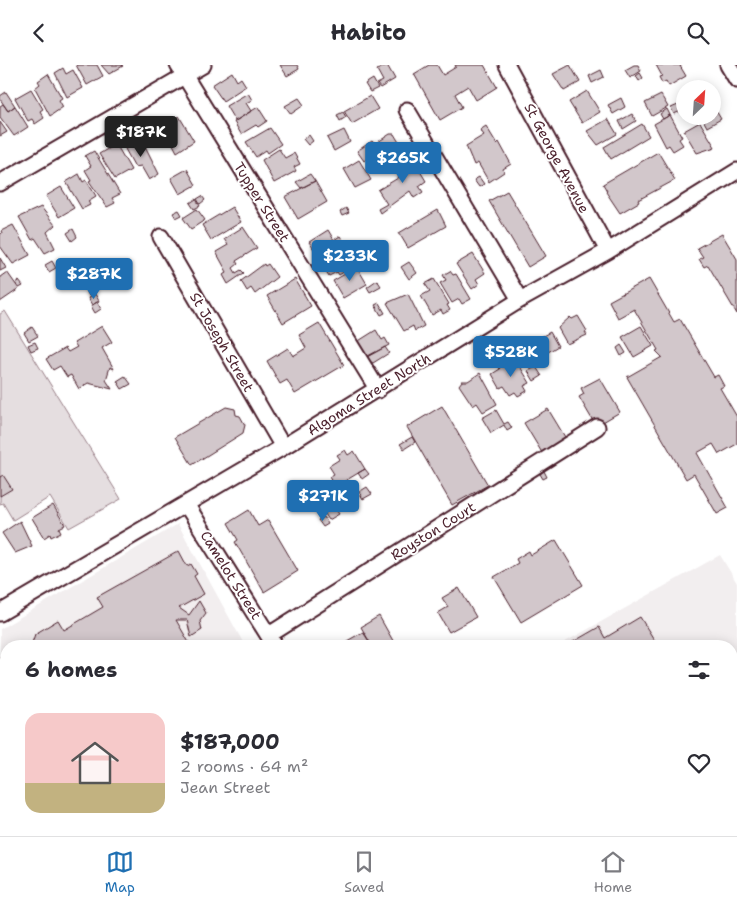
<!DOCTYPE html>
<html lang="en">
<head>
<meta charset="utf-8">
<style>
  :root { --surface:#fff; --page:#f7f7f7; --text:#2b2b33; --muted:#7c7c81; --line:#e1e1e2; --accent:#1f6fb2 }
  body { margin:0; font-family:"Shantell Sans",sans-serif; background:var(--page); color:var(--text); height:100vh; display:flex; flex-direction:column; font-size:19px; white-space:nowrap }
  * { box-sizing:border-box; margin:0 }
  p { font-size:16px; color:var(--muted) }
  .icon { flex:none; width:28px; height:28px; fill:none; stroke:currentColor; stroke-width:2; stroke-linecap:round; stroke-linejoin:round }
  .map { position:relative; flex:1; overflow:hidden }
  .drawer { position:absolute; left:0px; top:575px; width:738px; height:196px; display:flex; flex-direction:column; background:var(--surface); border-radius:20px 20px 0 0; box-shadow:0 2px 12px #0003 }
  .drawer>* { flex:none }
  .needle { width:32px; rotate:25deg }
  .tools { position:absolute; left:676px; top:15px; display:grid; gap:10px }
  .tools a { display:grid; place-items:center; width:45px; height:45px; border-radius:50%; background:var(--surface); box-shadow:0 2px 12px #0003; font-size:25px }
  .price { position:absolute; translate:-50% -42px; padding:0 11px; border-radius:5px; background:var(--accent); color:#fff; font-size:16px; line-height:32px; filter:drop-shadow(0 1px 2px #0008) }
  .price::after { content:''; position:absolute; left:50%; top:30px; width:15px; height:11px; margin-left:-8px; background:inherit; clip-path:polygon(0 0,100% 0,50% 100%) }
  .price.active { background:#222; color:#fff }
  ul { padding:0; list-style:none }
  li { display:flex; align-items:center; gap:15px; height:125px; padding:0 25px }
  li span { display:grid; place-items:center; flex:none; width:140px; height:100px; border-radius:15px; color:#555 }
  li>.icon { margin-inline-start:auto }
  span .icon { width:60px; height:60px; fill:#fffc; stroke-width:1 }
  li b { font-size:21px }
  h2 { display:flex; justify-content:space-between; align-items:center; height:60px; padding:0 25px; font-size:21px }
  header { display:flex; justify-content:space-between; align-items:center; height:65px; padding:0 25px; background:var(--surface); font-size:22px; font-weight:700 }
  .menu { display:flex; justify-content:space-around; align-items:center; height:70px; border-top:1px solid var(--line); background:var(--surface); font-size:14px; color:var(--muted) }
  .menu a { display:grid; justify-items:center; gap:2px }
  .menu .active { color:var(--accent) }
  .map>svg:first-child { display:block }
  .built { fill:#f2eeef }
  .green { fill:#e5dee0; stroke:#987e86 }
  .building { fill:#d2c7cb; stroke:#4a1f2b }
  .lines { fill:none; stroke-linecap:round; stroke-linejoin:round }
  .minor-casing { stroke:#4a1f2b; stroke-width:19 }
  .minor { stroke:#fff; stroke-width:15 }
  .labels { text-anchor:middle; stroke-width:4; stroke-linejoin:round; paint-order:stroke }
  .street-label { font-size:14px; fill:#4a1f2b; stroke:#fff }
</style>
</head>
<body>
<header><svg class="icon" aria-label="back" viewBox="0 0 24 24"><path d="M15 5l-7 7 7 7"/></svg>Habito<svg class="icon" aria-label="search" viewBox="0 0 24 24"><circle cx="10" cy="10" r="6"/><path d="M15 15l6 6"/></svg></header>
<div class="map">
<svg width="737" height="771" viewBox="0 0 737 771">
  <rect width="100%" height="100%" fill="#fff"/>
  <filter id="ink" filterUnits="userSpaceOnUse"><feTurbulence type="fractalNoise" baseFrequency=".02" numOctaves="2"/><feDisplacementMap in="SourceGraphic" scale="10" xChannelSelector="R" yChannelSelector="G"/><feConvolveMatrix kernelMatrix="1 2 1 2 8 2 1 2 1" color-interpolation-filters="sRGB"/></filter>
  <g filter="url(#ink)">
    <path class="built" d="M178,459L245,581H6V765H163L166,771H0V564Z
      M720,490L737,518V635L731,639V581H558Z
      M731,764L736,771H541L551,765Z
      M388,765H507L496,771H391Z"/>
    <path class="green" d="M5,246L121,434L69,463L50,432L13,455L3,438L0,439V249Z"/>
    <path class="building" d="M76,0H97L103,11L87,20Z
      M101,0H122L123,1L109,9Z
      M280,0H297L299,4L287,11Z
      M387,0L395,14L380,23L377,19L383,16L377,5Z
      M429,0H437L443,10L456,2L455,0H484L497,22L476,35L468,21L455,29L462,42L440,55L414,9Z
      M570,0L580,17L564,26L553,9Z
      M634,0H638L641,6L630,13L625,5Z
      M656,0H682L680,1L686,11L669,21L666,16L662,18L659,12L662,11Z
      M63,3L66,9L73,5L83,23L67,32L55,8Z
      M601,5L604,12L592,18L589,11Z
      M232,7L237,16L241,13L246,21L223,36L212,20Z
      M640,8L643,13L639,16L636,11Z
      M48,9L62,33L59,35L63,42L50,51L35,23L40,19L38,16Z
      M373,14L378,23L370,27L365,19Z
      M31,24L43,44L40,46L44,53L35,59L32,54L28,56L15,33Z
      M587,26L600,47L582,58L569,37Z
      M6,27L15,41L8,46L0,34V31Z
      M248,28L252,35L246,38L251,46L235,56L226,41Z
      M661,30L668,42L652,51L645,38Z
      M370,31L378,44L352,59L344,46Z
      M299,33L304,40L291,49L285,41Z
      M621,33L625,42L613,49L608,40Z
      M685,37V44L674,49L671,43Z
      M3,39L8,46L15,41L28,62L14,71L0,52V41Z
      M712,39L721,54L707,62L701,51H712Z
      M258,42L267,56L258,62L256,60L241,69L234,57Z
      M667,44L670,50L663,54L660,49Z
      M343,47L346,52L340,56L337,50Z
      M632,49L636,56L623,64L619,56Z
      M670,50L682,72L679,74L683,80L673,86L669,80L666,82L654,59Z
      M179,51L194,76L177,87L163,60Z
      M608,54L617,69L598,80L587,66Z
      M0,57L7,67L0,71Z
      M700,57L715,82L697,88L684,66Z
      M642,59L649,71L611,94L604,82Z
      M486,61L497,79L499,77L511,99L503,104L504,107L489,117L478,98L474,100L466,81L484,70L480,65Z
      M270,63L281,79L268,88L266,85L256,92L246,77Z
      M344,65L350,77L334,86L327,73Z
      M390,69H394L403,84L383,97L377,88L364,96L357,86L372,76L375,79Z
      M309,70L313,76L308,80L303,74Z
      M134,72L136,76L141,73L159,109L149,115L141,101L135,102L125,84L130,81L127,76Z
      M116,79L131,105L115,114L99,89Z
      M279,84L285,93L294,88L300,99L294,102L296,106L274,118L262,95Z
      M94,86L120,129L112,133L115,138L107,142L89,116L91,115L85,105L91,101L85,91Z
      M658,87L675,115L638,135L639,137L620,148L606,127L607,126L603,119Z
      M411,91L426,116L419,121L423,127L414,133L410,126L380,148L378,144L387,139L378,125L403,110L397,100Z
      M359,95L371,115L355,123L344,104Z
      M187,104L196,120L180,129L171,113Z
      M79,109L83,117L86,115L96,131L88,136L90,140L82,144L66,117Z
      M310,109L315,116L301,123L296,117Z
      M479,112L484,119L479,122L474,115Z
      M315,116L327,137L298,154L285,132Z
      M61,122L74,143L59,152L46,131Z
      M507,126L546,191L528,202L489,136Z
      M202,131L205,135L200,139L197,134Z
      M196,134L200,141L194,144L190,138Z
      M41,142L55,160L47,167L55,183L45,188L35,173L32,175L19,152Z
      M232,142L241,157L211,175L202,160Z
      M346,143L349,148L342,151L340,147Z
      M197,144L205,155L191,164L183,153Z
      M179,145L182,150L176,153L173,148Z
      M438,145L446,161L408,183L399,168Z
      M13,160L30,190L13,199L0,181V170L2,168L1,166Z
      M243,162L257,183L236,196L238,199L233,203L236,208L241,205L244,208L228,219L223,210L227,207L216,187L228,180L224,174Z
      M73,164L77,172L72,176L67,168Z
      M328,165L334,175L340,171L344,177L320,193L309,177Z
      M722,169L737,194V249L708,200L704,202L699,194L703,192L697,183Z
      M338,184L350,203L339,210L337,207L329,211L320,197Z
      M473,189L485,208L476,214L479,219L472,224L456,199Z
      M0,193L6,203L0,206Z
      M52,196L56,203L49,207L45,200Z
      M409,197L417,208L409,214L401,202Z
      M264,199L265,201L268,199L277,212L255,229L251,223L247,226L241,216Z
      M357,202L367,219L343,233L333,216Z
      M450,206L453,210L456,209L471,234L462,239L459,234L452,238L440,218L446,215L443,210Z
      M7,207L19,224L0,237V212Z
      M295,214L311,241L283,258L267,231Z
      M434,214L449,239L447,240L450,245L443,249L441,245L432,250L421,231L430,226L425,219Z
      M649,214L674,257L680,254L714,312L718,310L724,321L720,323L737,352V379L719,389L713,379L697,388L728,443L717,449L694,409L686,414L627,312L662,292L656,286L658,285L634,244L618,253L609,236Z
      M377,215L381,221L370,227L367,222Z
      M19,216L23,221L19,223L16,218Z
      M92,224L94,228L89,231L87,227Z
      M95,229L99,236L92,240L88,233Z
      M408,229L424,261L415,266L413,261L404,266L387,238Z
      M97,237L101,244L95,248L91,241Z
      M379,238L385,248L381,250L375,240Z
      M578,251L587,266L585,267L587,270L567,279L558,263L570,252L572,254Z
      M319,258L344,300L295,329L287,315L280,319L267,296L288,283L293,291L306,283L299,270Z
      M102,261L112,277L102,283L114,304L110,302L106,315L112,324L88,318L79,324L71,310L67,312L60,301L53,305L46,294L65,283L68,287L77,282L74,278Z
      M641,261L653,281L634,292L622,272Z
      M32,262L38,271L29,276L24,268Z
      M376,265L382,275L385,273L389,280L365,293L357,277Z
      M550,267L558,281L540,292L532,277Z
      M35,277L38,283L31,286L28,280Z
      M621,280L626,288L621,291L617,283Z
      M385,282L389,288L373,298L369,296L366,292Z
      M516,295L530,318L524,321L527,326L518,331L515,327L510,330L504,321L500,323L492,309L500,304L497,300L505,296L508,300Z
      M536,302L542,311L534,316L528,306Z
      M480,308L497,339L483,347L477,338L473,341L459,320L462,316H468Z
      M125,311L131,319L122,324L117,316Z
      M600,313L620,347L596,361L579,332L584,329L581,323Z
      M442,341L488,420L452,440L407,362Z
      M226,342L235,344L236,350L240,351L245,360L243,368L192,400L175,372Z
      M548,344L568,377L544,391L524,358Z
      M496,345L504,359L508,357L512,363L507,366L504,360L491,368L482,353Z
      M412,372L415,377L404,384L400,379Z
      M345,385L348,390L354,386L365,404L335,422L329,412L334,409L329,401L340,394L337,390Z
      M365,404L369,409L362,414L358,408Z
      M544,406L547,412L543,414L540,409Z
      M3,410L12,424L0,431V412Z
      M367,422L372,429L363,434L359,427Z
      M331,437L339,449L329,455L321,443Z
      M53,440L65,460L59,463L61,467L51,472L50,469L44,473L32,453Z
      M249,445L258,461L268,455L298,506L264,527L235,477L238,475L228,458Z
      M324,452L328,459L323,462L318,455Z
      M20,456L32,481L15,488L2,468Z
      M556,475L583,520L521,557L494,512L518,498L516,494L529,486L531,490Z
      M179,486L187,501L191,499L197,509L194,511L204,529L179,543L189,550L199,536L206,548L200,556L202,565L191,572L187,555H176L191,581H31L35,569L58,555L64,565L103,542L97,532Z
      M459,523L476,552L449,567L438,548L448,542L442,533Z
      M379,551L396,581H372L361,562Z
      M640,552L658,581H566L599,562L605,573Z
      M363,567L372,581H338Z
      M6,590V748L0,737V591Z
      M737,685V722L735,723L731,717V688Z
      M15,765H60L63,771H19Z
      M94,765H121L124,771H85Z"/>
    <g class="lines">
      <defs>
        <path id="minor" d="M178,0L378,325
          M507,0L608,186
          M728,0L737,15
          M407,45L520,235
          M0,118L203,0
          M161,172L283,382
          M186,439L275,581
          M0,548L283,382L520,235L608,186L737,106
          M269,570L597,362
          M731,650L737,646
          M374,765L377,771
          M624,765L628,771
          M523,771L533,765"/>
      </defs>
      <use href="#minor" class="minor-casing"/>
      <use href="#minor" class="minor"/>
    </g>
  </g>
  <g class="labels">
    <g class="street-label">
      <text transform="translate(557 93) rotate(62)" y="5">St George Avenue</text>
      <text transform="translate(262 137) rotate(58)" y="5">Tupper Street</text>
      <text transform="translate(222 277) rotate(60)" y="5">St Joseph Street</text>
      <text transform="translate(369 329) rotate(-32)" y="5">Algoma Street North</text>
      <text transform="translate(433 466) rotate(-32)" y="5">Royston Court</text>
      <text transform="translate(231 510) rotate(58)" y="5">Camelot Street</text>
    </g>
  </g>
</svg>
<div class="tools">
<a><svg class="needle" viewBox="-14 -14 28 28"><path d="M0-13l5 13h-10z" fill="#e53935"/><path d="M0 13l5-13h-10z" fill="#7c7c81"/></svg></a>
</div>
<b class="price active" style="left:141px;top:93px">$187K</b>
<b class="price" style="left:403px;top:119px">$265K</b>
<b class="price" style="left:350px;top:217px">$233K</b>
<b class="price" style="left:94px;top:235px">$287K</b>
<b class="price" style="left:511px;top:313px">$528K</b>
<b class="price" style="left:323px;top:457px">$271K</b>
<section class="drawer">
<h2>6 homes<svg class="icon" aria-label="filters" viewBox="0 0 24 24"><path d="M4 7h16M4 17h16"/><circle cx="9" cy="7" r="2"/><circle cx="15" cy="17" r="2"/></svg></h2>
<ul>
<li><span style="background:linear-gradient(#f6c9c9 70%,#c2b280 0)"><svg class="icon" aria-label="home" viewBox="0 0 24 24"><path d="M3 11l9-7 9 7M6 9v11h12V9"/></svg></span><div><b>$187,000</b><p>2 rooms · 64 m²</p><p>Jean Street</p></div><svg class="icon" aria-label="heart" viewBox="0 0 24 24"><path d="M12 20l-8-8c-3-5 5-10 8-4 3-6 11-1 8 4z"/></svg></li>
</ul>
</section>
</div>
<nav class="menu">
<a class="active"><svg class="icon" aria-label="map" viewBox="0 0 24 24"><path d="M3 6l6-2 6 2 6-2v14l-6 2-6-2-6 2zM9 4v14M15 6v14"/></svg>Map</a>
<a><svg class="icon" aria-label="saved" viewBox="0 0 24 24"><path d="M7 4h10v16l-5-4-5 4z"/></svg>Saved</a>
<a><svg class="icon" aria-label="home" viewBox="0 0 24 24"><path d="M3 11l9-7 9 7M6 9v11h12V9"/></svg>Home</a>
</nav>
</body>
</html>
